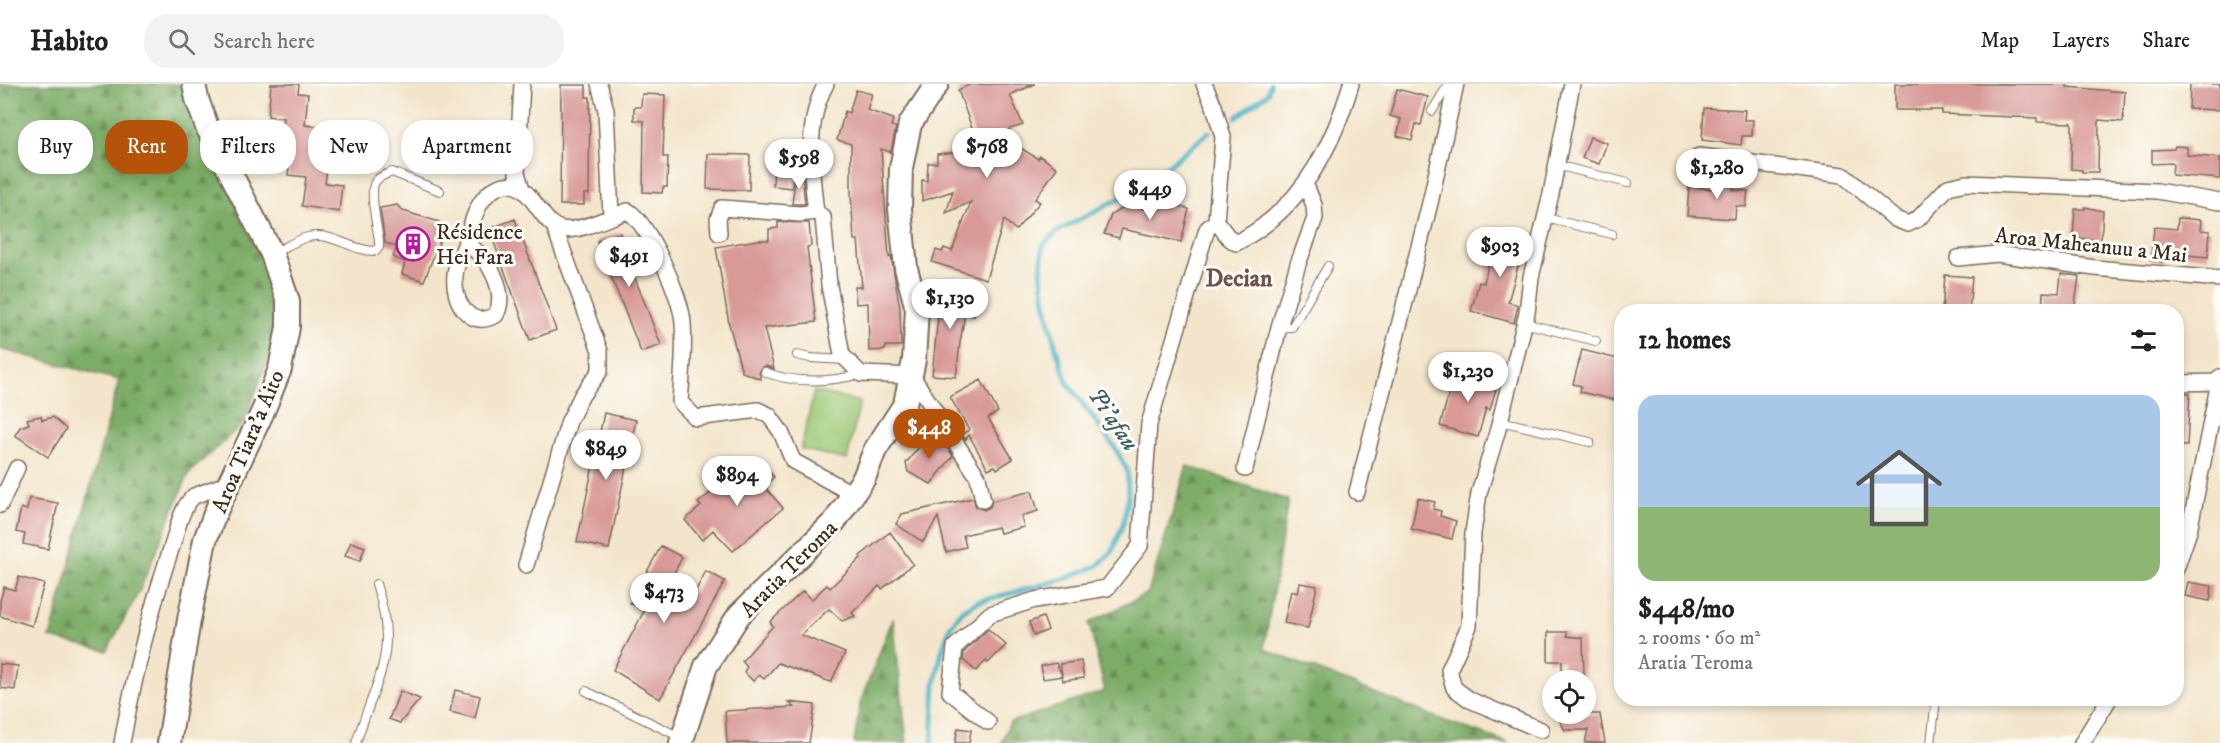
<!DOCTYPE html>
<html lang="en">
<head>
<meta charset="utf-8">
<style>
  :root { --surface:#fff; --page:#f2f2f2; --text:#202124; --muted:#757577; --line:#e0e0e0; --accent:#b45309 }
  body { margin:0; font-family:"IM FELL DW Pica",serif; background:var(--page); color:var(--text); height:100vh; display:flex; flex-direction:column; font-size:22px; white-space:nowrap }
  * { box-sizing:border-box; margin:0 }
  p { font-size:20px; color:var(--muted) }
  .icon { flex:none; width:33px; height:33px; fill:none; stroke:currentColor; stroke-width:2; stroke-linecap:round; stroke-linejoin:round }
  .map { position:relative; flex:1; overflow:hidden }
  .panel { position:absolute; left:1614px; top:220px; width:570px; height:402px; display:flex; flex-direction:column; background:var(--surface); border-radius:24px; box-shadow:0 3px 9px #0003 }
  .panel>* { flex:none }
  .top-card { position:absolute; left:18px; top:36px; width:570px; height:54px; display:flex; gap:12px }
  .tools { position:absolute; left:1542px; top:586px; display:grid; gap:12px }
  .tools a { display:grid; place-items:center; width:54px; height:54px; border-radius:50%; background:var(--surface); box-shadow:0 3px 9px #0003; font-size:30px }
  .price { position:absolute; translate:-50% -51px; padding:0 14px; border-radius:21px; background:#fff; color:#222; font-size:20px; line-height:39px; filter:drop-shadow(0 2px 3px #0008) }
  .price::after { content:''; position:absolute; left:50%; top:36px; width:18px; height:14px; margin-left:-9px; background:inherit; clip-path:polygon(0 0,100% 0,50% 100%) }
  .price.active { background:var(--accent); color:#fff }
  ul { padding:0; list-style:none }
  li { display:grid; align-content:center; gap:12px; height:318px; padding:0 24px }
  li+li { border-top:2px solid var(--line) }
  li span { display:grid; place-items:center; height:186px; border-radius:18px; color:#555 }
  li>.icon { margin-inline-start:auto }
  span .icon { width:108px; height:108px; fill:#fffc; stroke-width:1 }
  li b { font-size:26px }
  h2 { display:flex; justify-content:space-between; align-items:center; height:72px; padding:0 24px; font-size:26px }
  .tag { padding:0 21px; border-radius:24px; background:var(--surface); box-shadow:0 3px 9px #0003; font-size:21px; line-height:54px }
  .tag.active { background:var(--accent); color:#fff }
  header { display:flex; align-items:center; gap:36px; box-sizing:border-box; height:84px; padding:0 30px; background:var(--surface); border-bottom:2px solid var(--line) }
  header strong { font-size:28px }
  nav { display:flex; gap:33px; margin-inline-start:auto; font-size:21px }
  .search { width:420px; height:54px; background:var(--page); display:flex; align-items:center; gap:15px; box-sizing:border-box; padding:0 21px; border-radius:24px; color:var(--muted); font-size:22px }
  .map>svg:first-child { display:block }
  .grass { fill:#9bc875; stroke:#6b794a; stroke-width:1.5 }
  .forest { fill:url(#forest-firs); stroke:#5c6b42; stroke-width:1.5 }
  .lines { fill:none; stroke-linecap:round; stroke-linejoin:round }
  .stream { stroke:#46b2c3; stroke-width:5 }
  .building { fill:#d89997 }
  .service-casing { stroke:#7b6b5b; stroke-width:10 }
  .minor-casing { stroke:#7b6b5b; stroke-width:18 }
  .secondary-casing { stroke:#7b6b5b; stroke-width:26 }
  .service { stroke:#fff; stroke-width:8 }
  .minor { stroke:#fff; stroke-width:15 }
  .secondary { stroke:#fff; stroke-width:22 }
  .labels { text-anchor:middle; stroke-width:6; stroke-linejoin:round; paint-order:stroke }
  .poi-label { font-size:22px; fill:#3b2a1e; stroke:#fdfcf7; text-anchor:start }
  .street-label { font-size:22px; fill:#3b2a1e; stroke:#fdfcf7 }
  .neighbourhood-label { font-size:24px; font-weight:bold; fill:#725148; stroke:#fdfcf7 }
  .water-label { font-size:24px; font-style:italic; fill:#3f6060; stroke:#fdfcf7 }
</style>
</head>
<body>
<header>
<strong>Habito</strong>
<div class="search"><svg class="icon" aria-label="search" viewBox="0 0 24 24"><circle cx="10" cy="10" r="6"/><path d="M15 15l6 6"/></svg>Search here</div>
<nav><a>Map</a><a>Layers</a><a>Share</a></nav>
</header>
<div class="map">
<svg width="2220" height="659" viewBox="0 0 2220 659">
  <defs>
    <pattern id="forest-firs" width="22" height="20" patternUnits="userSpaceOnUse" patternTransform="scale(1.5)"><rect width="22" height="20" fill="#7cac66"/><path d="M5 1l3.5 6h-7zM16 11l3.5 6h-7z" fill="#678c53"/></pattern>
  </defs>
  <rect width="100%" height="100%" fill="#fdfcf7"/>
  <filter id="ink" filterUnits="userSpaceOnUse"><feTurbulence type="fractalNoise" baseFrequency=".0167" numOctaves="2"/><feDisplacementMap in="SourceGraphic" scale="12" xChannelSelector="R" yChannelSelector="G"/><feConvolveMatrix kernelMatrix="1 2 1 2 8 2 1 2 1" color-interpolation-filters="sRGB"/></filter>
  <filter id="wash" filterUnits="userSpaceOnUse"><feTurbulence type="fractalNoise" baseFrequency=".008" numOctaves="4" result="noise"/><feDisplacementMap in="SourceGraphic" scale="24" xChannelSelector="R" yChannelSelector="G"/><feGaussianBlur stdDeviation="1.35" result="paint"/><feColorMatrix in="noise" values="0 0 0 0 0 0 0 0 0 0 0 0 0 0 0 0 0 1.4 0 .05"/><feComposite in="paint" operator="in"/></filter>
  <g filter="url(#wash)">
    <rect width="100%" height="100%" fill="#f3e5cb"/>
    <path class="grass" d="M814,307L860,318L847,376L801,365Z"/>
    <path class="forest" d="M0,0H186L240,133L277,201L276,255L244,339L189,389L139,508L107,567L50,554L119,296L0,265Z
      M1187,382L1288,416L1264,565L1448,638L1509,659H1001L1010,638L1105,607L1089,539L1148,509Z
      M893,534L907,659H854L861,616Z"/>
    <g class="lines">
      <path class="stream" d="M1236,34L1268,9L1270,0
        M932,659L935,599L942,567L950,543L962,527L977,518L1064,495L1097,482L1112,468L1124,437L1128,411L1127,386L1115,364L1067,298L1056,264L1045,218L1041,187L1043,161L1058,147L1143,102L1209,48"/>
    </g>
    <g id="blocks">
      <path class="building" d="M271,0H299L298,9L308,10L305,41L322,43L319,64L330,66L325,99L342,101L339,128L302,122L306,93L288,91L291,67L280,66L284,34L268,32Z
        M971,0H1035L1010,11L1023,41L997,49L1038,75L1040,72L1057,84L1035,115L1040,118L1016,146L1004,136L986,195L932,178L936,166L942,168L944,164L952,167L971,118L946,129L953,107L922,117V96L927,97L928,79H937V70L980,66L958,6Z
        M1895,0H2067V3L2125,8L2123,38L2099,36L2098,88H2082V86L2071,85L2072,39L2037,38V34L1942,30V26H1895Z
        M2190,0H2220V26L2189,25Z
        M561,1H586V13H590L589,110H584V121H560Z
        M1397,5L1428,13L1421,41L1416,40L1412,56L1397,52L1401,35L1390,32Z
        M856,6L872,10L867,26L893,35L891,42L896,43L891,68L881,65L889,173L891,172L900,224L901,262H886L885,266L869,267L868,219L856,220L855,203H862L858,156H854L851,110V60L837,56L845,27L849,29Z
        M642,10L665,11L663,73H668L667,103H663L662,109L643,108L644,37L634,36V23H641Z
        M1704,24L1745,26L1744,36H1753L1752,52H1742L1741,61L1702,56Z
        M1590,53L1607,59L1599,80L1582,74Z
        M2175,62L2187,63V71L2220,74V95L2172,91L2173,79L2152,80V66L2174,65Z
        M708,70L750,71L749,106L707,105Z
        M774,80L794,82L792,104L773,102Z
        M796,88L802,89L805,120H792Z
        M1716,91L1734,92L1733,106L1748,107L1746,123L1736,122L1735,135L1687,132L1689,103L1715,105Z
        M1151,115L1189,125L1181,158L1122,145L1119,154L1104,150L1111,131L1128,120L1148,126Z
        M397,121L403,127L439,138L445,143L424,197L402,190L405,178L393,173L397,163L385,159L380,124Z
        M2085,123L2103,127L2101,156L2073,154L2075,125H2085Z
        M2178,134L2201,136L2200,146L2210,147L2208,173L2165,169L2164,178L2151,176L2154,143L2177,145Z
        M515,135L556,246L530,256L489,145Z
        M778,138L809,139L811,162L807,163L816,238L764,244L774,285L766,282L762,283L759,289L761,295L742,288L729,240L716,163L757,156H769V145L778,144Z
        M1496,146L1526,154L1508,218L1518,221L1514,239L1471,227L1479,198L1484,199Z
        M620,149L625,160L631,157L642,185L633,189L661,261L641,268L597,157Z
        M2061,190L2079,192L2074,228H2042L2043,208L2059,209Z
        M1945,191L1972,193L1969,228L1942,227Z
        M936,205L977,215L974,232L965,230L960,258L956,293L932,291L939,223L933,221Z
        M1582,266L1622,276V287L1614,316L1580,308L1581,302L1573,300Z
        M1455,286L1498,298L1490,326L1486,324L1478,353L1440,342Z
        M981,296L998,328L988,334L1013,375L997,385L995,382L988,385L969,351L965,356L962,350L969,346L950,313Z
        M2176,309H2190L2187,362L2176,361Z
        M604,329L636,336L609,465L577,458Z
        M41,332L42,336L53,333L66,345L48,373L15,351L20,343L29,340L27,335Z
        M928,352L939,361L943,357L953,372L931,400L908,388L906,379Z
        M757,374L774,393L764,402L783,424L733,467L713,446L702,456L685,436L701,422L698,419L722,399L724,402Z
        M1032,407L1038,427L1021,432L1024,443L1000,449L998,443L963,451L966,463L946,468L938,433L923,458L896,440L902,430L973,414L976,423L984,426L990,423L992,417Z
        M29,414L58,419L48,465L23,460L25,450L16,448L21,424L27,426Z
        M1418,414L1435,418L1433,425L1441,427L1440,432L1456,437L1452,455L1411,445Z
        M890,448L913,480L882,505L879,502L852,529L855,532L842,537L829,525L801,551L845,569L831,598L778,579L764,595L759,591L753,597L744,588L747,583L742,577L773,542L770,538L803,507L811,516L827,501L830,504L861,474L860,472Z
        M351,458L365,463L360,477L345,472Z
        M661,462L682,473L669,499L694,510L706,487L725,497L660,615L613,586L644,527L630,519Z
        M19,493L44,500L32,542L0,532V517L4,503L15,506Z
        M2188,498L2212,502L2210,517L2185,512Z
        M1300,499L1317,502L1308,544L1284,539L1291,507L1298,509Z
        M1043,533L1048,546L1034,552L1029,538Z
        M988,545L1006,561L988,579L986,577L976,587L963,576L964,568Z
        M1548,548H1567V552L1583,554L1584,597H1570L1562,593V577H1548Z
        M1081,577L1084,594L1063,597L1062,592L1043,595L1041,582L1056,579L1062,591L1060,580Z
        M0,580L18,582L15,606L0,604Z
        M455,606L480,612L475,634L450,628Z
        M400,607L420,615L400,639L389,635Z
        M788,618L815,621L809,659H727L725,627L794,623Z
        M1556,630H1600L1605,659H1585L1588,646H1565Z
        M958,644L971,646L969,659H955Z"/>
    </g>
  </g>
  <g filter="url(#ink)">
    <use href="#blocks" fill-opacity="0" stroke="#7b6b5b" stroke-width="1.5"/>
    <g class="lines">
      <defs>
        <path id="service" d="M1432,27L1449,0
          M1556,81L1628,99
          M1546,134L1612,150
          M274,169C284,164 296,156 308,153C331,147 353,168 376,167L379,163V156C377,143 369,108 375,98C379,92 385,91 392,88L440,107
          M1524,239L1596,257
          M1279,243H1292L1328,182
          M797,271L810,274L845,276
          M765,288C794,300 831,298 861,290
          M1500,337L1590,358
          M586,607L682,654
          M356,659C376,595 400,570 376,500
          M1931,659L1936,615"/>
        <path id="minor" d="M599,0L606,26L611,132
          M826,0C805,37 811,88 816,128L823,133L829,201L842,271L861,290L912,292L978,393L983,416
          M1204,0L1214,22L1223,53L1216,137L1229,154L1236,159C1299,127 1332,66 1351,0
          M1699,72L1843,91L1895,135L1908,140L1918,135L1948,103L1966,99L2157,107L2220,118
          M522,105L517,89L522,0
          M719,149L718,135L722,124L800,130L816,128
          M466,160C488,171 508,207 496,231C486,236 476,238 467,229C454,217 452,194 458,178C460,172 463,167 465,161C472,141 476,113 498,103C531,89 537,140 562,145C578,149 611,132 628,127C649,140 682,214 683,239C685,265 682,292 680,318L696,334L758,326L769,331L781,348L793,377L842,404L853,413
          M1958,174L1997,170L2095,184L2220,195
          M2176,299L2219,298
          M1245,385L1279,243L1298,180L1315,134L1314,121L1305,99
          M1357,408L1430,119L1456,0
          M0,421L17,384
          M526,481L569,337L582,311L600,287V267L554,142
          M2176,485L2189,447L2220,293
          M988,638L950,608L955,563L990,530L1035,516L1107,504L1140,462L1149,340L1207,145L1216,137
          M1541,646L1470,616L1454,604L1449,586L1469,542L1473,449L1479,409L1498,345L1527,229L1531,193L1551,110L1572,0
          M122,659C134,591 150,527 172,462C177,447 181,423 194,412L229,399
          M2082,659L2109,615"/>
        <path id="secondary" d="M169,659L189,536L205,456L217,425L264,325L280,285L288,243V217L272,170L207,43L197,15L194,0
          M681,659L706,582L739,531L835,437L864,394L875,366L905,320L914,276L917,225L906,184L900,125L901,84L910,40L937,0"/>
      </defs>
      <use href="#service" class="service-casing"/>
      <use href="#minor" class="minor-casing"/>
      <use href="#secondary" class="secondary-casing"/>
      <use href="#service" class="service"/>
      <use href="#minor" class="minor"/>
      <use href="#secondary" class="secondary"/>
    </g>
  </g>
  <defs>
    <symbol id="building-ring" viewBox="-11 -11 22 22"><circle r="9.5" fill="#fdfcf7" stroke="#b5179e" stroke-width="1.5"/><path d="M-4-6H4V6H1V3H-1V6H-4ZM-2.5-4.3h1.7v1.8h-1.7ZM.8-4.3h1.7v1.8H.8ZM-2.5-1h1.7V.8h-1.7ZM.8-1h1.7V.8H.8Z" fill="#b5179e"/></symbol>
  </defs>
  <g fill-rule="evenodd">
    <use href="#building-ring" x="394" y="141" width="38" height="38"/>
  </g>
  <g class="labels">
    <g class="poi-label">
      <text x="436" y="155">Résidence<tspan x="436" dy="25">Hei Fara</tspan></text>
    </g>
    <g class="street-label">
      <text transform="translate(2091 160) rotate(6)" y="8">Aroa Maheanuu a Mai</text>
      <text transform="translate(247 357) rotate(-67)" y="8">Aroa Tiara'a Aito</text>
      <text transform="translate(788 484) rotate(-45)" y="8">Aratia Teroma</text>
    </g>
    <g class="neighbourhood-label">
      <text x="1239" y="202">Decian</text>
    </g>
    <g class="water-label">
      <text transform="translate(1114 335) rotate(56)" y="8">Pi'afau</text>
    </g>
  </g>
</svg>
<div class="tools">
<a><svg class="icon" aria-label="locate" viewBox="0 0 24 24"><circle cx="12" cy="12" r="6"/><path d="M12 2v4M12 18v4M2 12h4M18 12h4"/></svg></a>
</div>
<b class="price" style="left:987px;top:95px">$768</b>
<b class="price" style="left:799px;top:106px">$598</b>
<b class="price" style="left:1717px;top:116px">$1,280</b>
<b class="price" style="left:1150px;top:137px">$449</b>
<b class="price" style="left:1500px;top:194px">$903</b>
<b class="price" style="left:629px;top:204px">$491</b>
<b class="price" style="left:950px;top:246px">$1,130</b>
<b class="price" style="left:1468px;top:319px">$1,230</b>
<b class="price active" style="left:929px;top:376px">$448</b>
<b class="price" style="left:606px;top:397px">$849</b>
<b class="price" style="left:737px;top:423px">$894</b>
<b class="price" style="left:664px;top:540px">$473</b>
<div class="top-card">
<a class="tag">Buy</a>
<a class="tag active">Rent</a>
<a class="tag">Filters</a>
<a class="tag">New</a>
<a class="tag">Apartment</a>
</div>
<section class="panel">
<h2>12 homes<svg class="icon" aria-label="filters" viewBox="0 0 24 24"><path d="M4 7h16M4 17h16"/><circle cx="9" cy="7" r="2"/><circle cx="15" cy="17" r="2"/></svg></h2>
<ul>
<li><span style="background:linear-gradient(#a9c7e8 60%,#8fb573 0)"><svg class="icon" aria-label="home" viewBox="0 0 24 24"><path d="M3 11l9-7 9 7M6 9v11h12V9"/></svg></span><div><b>$448/mo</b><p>2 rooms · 60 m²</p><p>Aratia Teroma</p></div></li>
</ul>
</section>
</div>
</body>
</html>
